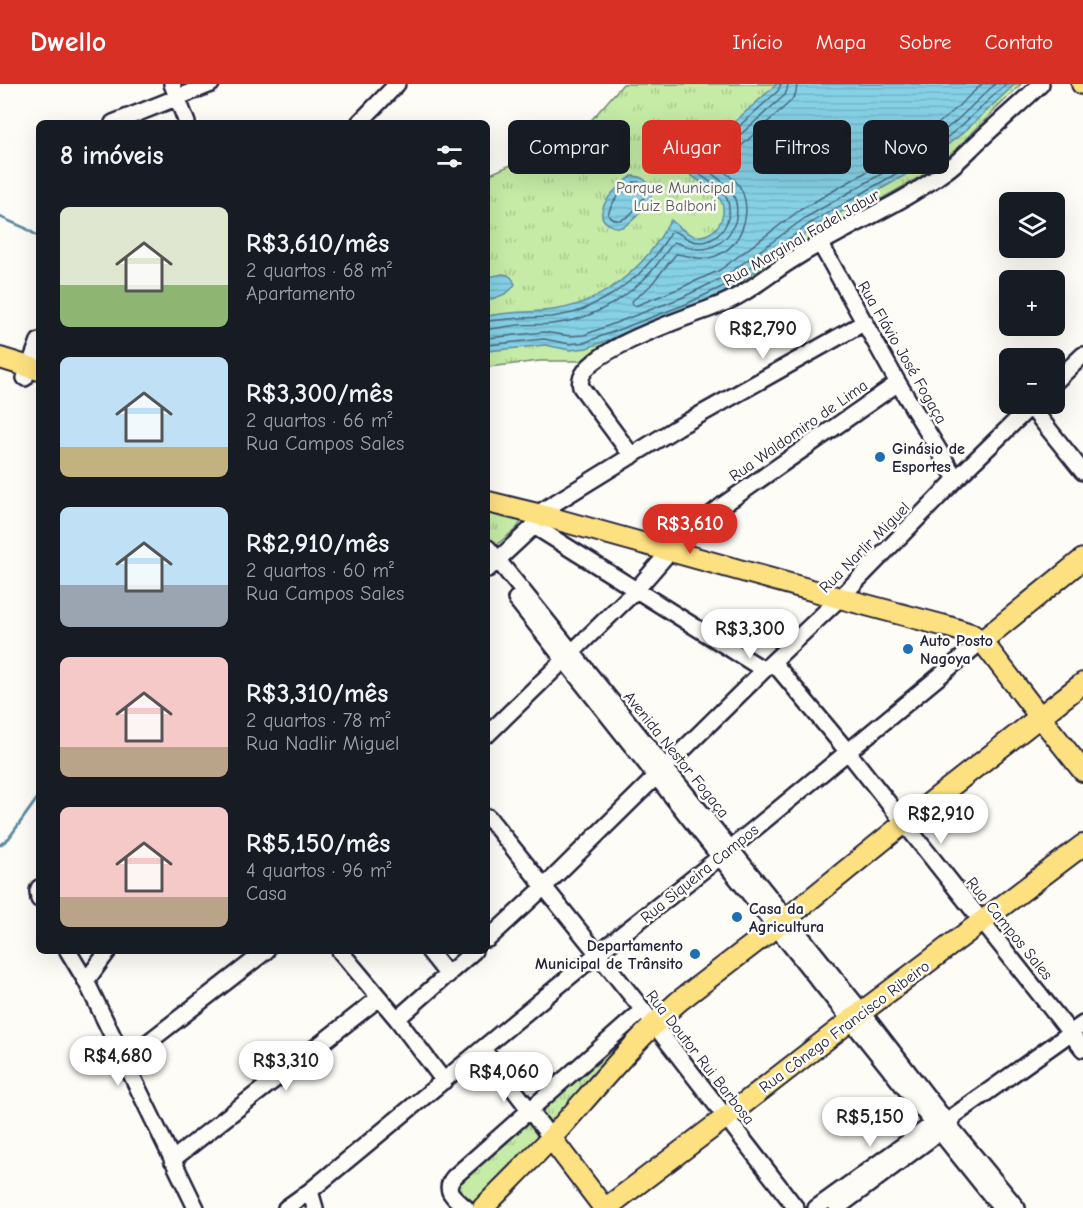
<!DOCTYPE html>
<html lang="pt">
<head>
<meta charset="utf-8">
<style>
  :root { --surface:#171b24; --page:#242831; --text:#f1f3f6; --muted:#9ea1a6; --accent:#d93025 }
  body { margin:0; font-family:"Comic Neue",sans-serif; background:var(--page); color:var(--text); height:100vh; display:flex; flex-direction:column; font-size:22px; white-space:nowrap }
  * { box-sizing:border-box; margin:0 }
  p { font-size:20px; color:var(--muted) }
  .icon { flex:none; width:33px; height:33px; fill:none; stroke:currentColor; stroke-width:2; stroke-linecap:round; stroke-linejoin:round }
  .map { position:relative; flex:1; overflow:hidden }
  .drawer { position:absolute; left:36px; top:36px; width:454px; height:834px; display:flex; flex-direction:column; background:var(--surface); border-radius:9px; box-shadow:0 6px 24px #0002 }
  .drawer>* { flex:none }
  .guide { position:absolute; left:508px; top:36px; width:484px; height:54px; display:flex; gap:12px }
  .controls { position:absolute; left:999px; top:108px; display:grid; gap:12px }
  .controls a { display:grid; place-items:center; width:66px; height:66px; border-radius:9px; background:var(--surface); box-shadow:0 6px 24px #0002; font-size:30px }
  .price { position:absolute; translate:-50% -51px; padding:0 14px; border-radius:21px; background:#fff; color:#222; font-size:20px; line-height:39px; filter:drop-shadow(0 2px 3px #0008) }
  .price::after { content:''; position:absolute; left:50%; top:36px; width:18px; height:14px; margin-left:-9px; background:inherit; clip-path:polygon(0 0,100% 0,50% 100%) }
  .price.selected { background:var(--accent); color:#fff }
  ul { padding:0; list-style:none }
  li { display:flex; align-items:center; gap:18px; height:150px; padding:0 24px }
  li span { display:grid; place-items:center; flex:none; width:168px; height:120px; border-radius:9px; color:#555 }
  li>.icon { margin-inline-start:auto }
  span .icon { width:72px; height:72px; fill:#fffc; stroke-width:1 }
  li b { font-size:26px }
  h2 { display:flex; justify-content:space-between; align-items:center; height:72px; padding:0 24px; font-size:26px }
  .tag { padding:0 21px; border-radius:9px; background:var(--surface); box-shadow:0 6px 24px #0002; font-size:21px; line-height:54px }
  .tag.selected { background:var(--accent); color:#fff }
  header { display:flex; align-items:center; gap:36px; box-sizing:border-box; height:84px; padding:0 30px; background:var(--accent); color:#fff }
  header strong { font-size:28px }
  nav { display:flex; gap:33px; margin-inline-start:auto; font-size:21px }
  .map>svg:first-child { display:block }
  .park { fill:url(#park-tufts); stroke:#748670; stroke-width:1.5 }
  .water { fill:url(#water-rules); stroke:#5e8ba2; stroke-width:1.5 }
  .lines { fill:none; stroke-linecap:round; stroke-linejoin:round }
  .shore { stroke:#4a687f; stroke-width:1.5 }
  .stream { stroke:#5e8ba2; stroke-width:3 }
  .minor-casing { stroke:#22223b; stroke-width:20 }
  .major-casing { stroke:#22223b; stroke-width:24 }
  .minor { stroke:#fdfcf7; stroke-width:15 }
  .major { stroke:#fde080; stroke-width:20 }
  .poi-dot { fill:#1f6fb2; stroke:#fdfcf7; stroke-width:2 }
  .labels { text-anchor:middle; stroke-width:5; stroke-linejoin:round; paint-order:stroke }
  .park-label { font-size:16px; fill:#535e5b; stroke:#fdfcf7 }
  .street-label { font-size:16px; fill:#22223b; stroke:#fdfcf7 }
  .poi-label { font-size:16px; font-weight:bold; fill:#22223b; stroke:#fdfcf7; text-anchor:start }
</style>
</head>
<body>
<header>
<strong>Dwello</strong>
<nav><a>Início</a><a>Mapa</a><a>Sobre</a><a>Contato</a></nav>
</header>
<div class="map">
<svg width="1083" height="1124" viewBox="0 0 1083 1124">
  <defs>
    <pattern id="park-tufts" width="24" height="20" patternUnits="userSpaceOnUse" patternTransform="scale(1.5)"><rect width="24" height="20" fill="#c5eba6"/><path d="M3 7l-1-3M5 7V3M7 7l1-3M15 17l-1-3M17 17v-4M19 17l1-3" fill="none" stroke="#a9c990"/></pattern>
    <pattern id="water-rules" width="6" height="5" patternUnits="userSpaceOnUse" patternTransform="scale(1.5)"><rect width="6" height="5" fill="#86d1e6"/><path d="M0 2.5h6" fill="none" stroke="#73b3c6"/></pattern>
  </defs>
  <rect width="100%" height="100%" fill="#fdfcf7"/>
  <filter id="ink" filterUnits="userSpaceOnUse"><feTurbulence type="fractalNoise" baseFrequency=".0167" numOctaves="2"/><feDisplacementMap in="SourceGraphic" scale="12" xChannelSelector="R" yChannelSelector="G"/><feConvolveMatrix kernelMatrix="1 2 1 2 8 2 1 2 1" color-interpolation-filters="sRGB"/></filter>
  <g filter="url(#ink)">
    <path class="park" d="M623,0H1021L947,74L918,94L811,155L754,197L730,212L637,249L581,277H540L488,283V91L518,78L586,42Z
      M488,425L524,434L516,445L494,463L488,455Z
      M634,943L639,947L554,1039L545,1037L540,1024Z
      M525,1037C537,1040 536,1045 537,1057L479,1119C469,1117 456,1110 456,1098Z"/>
    <path class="water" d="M777,0H1015L965,47L921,82L812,145L731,205L687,226L587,264L570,266L545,261L488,267V232C509,227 531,229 553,226C592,221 626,198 650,168C658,158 664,147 671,136C678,142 686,150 695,152C714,155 729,133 721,117C715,105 698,97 688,89L722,49Z
      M632,92C644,92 648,98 653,108C650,117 644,124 637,132C633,136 628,141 622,143C614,145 600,138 602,128C603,115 622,99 632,92Z
      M503,190C510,191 512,193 515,200C510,210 498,213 488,216V193Z"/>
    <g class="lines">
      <path class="shore" d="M797,0L796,9L791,17L739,64L722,83L723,87C729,91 736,96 740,103C754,129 741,164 713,173C699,177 689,171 676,170L650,202L632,217L633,221L635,222L678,205L720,186L800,126L908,64L950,30L982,0
        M634,98H639C643,101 647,106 645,112C637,124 622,146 608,131C611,118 622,105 634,98Z
        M488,237L521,234L552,233L573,229L584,225L613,210L638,191L656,171L672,147C683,149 688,159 702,158C724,156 736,129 725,111C719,102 707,96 699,90L698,86L727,53L778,7L781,0
        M488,245C498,244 509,242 520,241C530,240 541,241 552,240C585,237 618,220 642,197C655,186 663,171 674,158C683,160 690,166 700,165C728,165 747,131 731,107C726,99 717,94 710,88L709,85L732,58L785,11L787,6L788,0
        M488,254L544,248L570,252L584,251L681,214L724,193L805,134L914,71L956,37L995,0
        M488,261L544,255L570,260L586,258L684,221L728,200L809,140L918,77L961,42L1006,0"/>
      <path class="stream" d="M0,133L25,144L39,153
        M0,761L9,754L39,712"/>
      <defs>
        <path id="minor" d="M172,0L187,39
          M113,39L211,0
          M359,39L397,0
          M820,159L898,299L956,395
          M25,294L39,257
          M1054,299L1083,271
          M1030,322L1083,388
          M632,372L581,303C571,269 695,231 719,221C748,210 771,188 797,173C844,143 898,122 943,89C957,80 968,67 980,56C1000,37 1021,19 1041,0
          M534,442L764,586
          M488,464L862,928L949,1041L1017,1124
          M488,485L534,442L537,430L678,343L865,238
          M516,515L720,773L1001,1124
          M773,578L848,668L1083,965
          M488,650L636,506L670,467L694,444L723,421L898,299
          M488,733L643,926L796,1124
          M39,804L38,807L39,815
          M488,855L544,803L764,586L840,514L956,395L1033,320
          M68,867L86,897L196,1124
          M340,867L397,935L444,997
          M429,867L448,891
          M86,897L108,867
          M397,935L474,867
          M483,965L551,1054
          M124,977L266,867
          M172,1076L379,914
          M310,1107L315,1124
          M286,1124L310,1107L597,870L730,765L982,557
          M466,1124C455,1114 442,1107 454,1093L643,926
          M816,1124L941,1034
          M837,1124L949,1041L955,1031L1083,940"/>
        <path id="major" d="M1082,0H1083
          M0,274L39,286
          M488,418L537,430L840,514L949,543L971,550L982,557L1040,633L1083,687
          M982,557L1083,475
          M551,1054L604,1124
          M483,1124C506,1100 531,1076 553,1052C594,1006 633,958 679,917L786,835L903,740L1083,599
          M606,1124L725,1034L850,937L1083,761"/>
      </defs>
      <use href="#minor" class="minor-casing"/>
      <use href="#major" class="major-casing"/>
      <use href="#minor" class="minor"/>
      <use href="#major" class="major"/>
    </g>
  </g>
  <g class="poi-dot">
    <circle cx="880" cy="373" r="6"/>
    <circle cx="908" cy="565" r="6"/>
    <circle cx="737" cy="833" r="6"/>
    <circle cx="695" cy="870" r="6"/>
  </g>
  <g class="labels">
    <g class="park-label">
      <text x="675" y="109">Parque Municipal<tspan x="675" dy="18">Luiz Balboni</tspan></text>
    </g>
    <g class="street-label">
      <text transform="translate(801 153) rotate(-30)" y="6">Rua Marginal Fadel Jabur</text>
      <text transform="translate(903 268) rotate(60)" y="6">Rua Flávio José Fogaça</text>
      <text transform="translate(798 346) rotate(-35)" y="6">Rua Waldomiro de Lima</text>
      <text transform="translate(864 463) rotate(-45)" y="6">Rua Narlir Miguel</text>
      <text transform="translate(677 670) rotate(51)" y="6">Avenida Nestor Fogaça</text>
      <text transform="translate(699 789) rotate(-39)" y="6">Rua Siqueira Campos</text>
      <text transform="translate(1010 844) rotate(51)" y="6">Rua Campos Sales</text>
      <text transform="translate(844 942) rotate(-37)" y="6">Rua Cônego Francisco Ribeiro</text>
      <text transform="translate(701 973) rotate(52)" y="6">Rua Doutor Rui Barbosa</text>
    </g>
    <g class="poi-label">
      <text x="892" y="370">Ginásio de<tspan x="892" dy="18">Esportes</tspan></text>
      <text x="920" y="562">Auto Posto<tspan x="920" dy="18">Nagoya</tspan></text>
      <text x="749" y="830">Casa da<tspan x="749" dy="18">Agricultura</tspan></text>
      <text x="683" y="867" text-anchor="end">Departamento<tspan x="683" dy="18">Municipal de Trânsito</tspan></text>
    </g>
  </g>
</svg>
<div class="controls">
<a><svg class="icon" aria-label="layers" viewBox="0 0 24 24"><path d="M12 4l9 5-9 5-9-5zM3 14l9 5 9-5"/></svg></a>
<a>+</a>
<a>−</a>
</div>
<b class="price" style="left:763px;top:276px">R$2,790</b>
<b class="price selected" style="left:690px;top:471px">R$3,610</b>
<b class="price" style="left:750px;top:576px">R$3,300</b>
<b class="price" style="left:941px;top:761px">R$2,910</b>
<b class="price" style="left:118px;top:1003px">R$4,680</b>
<b class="price" style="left:286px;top:1008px">R$3,310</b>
<b class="price" style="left:504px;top:1019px">R$4,060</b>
<b class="price" style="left:870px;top:1064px">R$5,150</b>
<div class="guide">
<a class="tag">Comprar</a>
<a class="tag selected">Alugar</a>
<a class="tag">Filtros</a>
<a class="tag">Novo</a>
</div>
<section class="drawer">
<h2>8 imóveis<svg class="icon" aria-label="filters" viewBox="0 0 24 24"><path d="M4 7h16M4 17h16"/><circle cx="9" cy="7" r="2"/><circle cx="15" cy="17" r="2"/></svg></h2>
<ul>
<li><span style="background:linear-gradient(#dfe7d0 65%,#8fb573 0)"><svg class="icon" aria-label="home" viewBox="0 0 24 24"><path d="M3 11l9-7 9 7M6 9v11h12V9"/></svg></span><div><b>R$3,610/mês</b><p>2 quartos · 68 m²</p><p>Apartamento</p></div></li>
<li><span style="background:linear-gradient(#bfe0f5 75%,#c2b280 0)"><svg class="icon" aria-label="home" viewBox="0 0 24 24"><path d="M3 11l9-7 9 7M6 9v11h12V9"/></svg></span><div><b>R$3,300/mês</b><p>2 quartos · 66 m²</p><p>Rua Campos Sales</p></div></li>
<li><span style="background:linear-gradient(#bfe0f5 65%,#9aa5b1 0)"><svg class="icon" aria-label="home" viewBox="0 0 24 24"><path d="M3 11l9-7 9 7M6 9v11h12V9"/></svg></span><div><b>R$2,910/mês</b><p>2 quartos · 60 m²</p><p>Rua Campos Sales</p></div></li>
<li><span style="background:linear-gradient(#f6c9c9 75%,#b9a48a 0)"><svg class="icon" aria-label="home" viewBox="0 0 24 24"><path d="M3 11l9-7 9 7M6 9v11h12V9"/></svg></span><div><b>R$3,310/mês</b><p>2 quartos · 78 m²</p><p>Rua Nadlir Miguel</p></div></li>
<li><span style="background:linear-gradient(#f6c9c9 75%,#b9a48a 0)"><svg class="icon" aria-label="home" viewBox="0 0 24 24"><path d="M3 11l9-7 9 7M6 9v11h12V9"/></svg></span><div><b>R$5,150/mês</b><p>4 quartos · 96 m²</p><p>Casa</p></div></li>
</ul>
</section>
</div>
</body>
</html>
